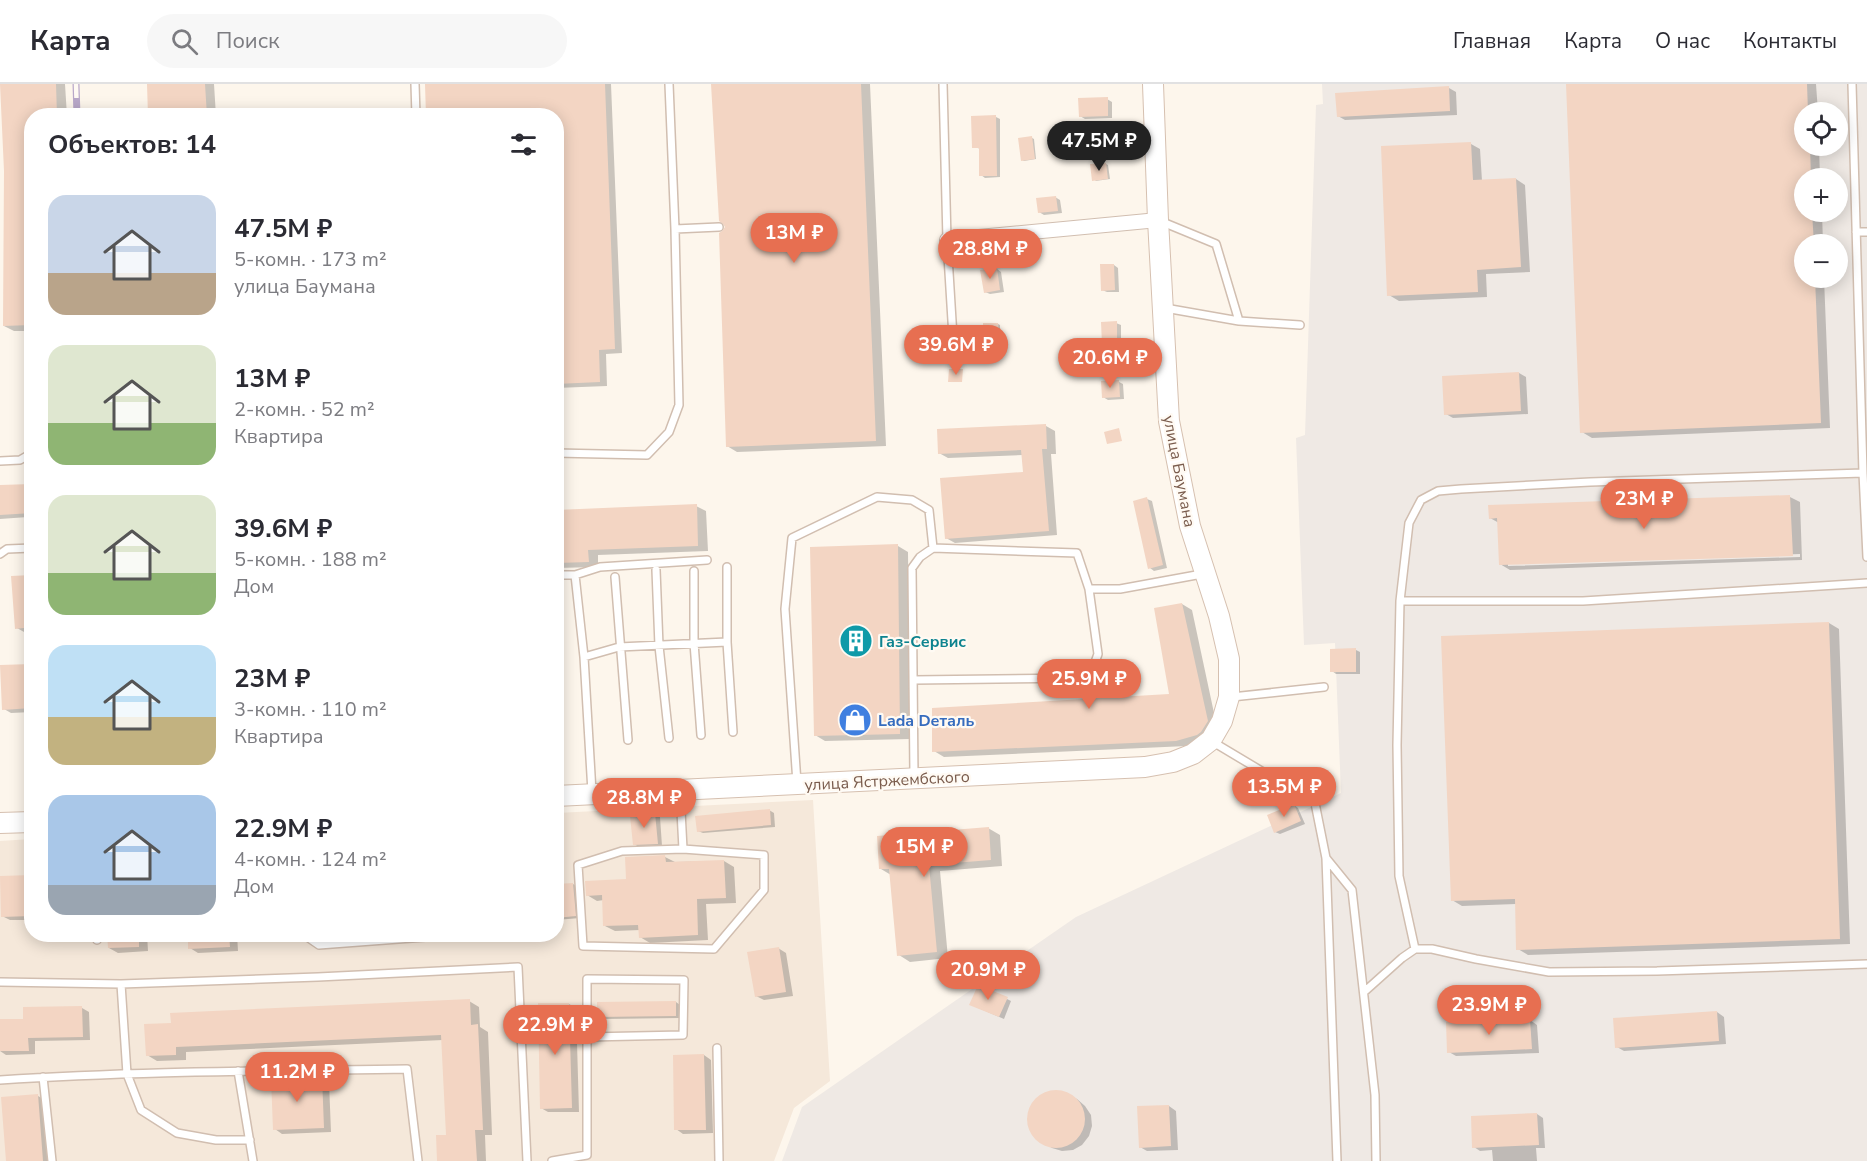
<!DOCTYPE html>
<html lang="ru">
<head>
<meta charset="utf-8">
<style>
  :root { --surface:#fff; --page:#f7f7f7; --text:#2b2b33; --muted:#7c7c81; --line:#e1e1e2; --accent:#e76f51 }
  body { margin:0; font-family:"Nunito Sans",sans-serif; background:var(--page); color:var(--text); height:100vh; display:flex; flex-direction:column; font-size:22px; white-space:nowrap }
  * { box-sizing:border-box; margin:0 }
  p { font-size:20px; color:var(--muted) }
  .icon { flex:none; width:33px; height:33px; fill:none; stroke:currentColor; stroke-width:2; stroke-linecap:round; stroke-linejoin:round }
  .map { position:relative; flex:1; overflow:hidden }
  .panel { position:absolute; left:24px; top:24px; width:540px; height:834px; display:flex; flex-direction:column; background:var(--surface); border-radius:24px; box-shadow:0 3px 15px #0003 }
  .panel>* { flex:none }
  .tools { position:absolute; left:1794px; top:18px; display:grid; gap:12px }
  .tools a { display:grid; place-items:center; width:54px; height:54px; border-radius:50%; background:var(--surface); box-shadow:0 3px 15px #0003; font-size:30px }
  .price { position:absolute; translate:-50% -51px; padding:0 14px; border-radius:21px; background:var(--accent); color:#fff; font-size:20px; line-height:39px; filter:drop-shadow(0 2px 3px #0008) }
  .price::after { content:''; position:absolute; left:50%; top:36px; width:18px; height:14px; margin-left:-9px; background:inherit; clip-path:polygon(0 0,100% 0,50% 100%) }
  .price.selected { background:#222; color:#fff }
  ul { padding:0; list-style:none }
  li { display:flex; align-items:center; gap:18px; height:150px; padding:0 24px }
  li span { display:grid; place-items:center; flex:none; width:168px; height:120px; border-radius:18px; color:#555 }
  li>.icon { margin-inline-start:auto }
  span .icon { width:72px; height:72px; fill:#fffc; stroke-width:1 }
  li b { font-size:26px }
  h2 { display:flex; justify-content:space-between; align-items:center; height:72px; padding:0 24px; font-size:26px }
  header { display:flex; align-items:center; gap:36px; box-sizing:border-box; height:84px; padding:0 30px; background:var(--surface); border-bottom:2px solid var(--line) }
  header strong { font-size:28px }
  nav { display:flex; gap:33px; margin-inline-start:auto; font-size:21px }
  .search { width:420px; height:54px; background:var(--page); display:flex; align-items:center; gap:15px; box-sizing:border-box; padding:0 21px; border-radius:33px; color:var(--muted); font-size:22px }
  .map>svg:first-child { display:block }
  .residential { fill:#f5e8da }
  .industrial { fill:#efe9e4; fill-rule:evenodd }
  .shadow { fill:#0003; fill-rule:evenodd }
  .building { fill:#f3d5c3 }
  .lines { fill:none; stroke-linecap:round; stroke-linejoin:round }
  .service-casing { stroke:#d1beb0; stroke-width:10 }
  .minor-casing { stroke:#d1beb0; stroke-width:16 }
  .secondary-casing { stroke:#d6c0b0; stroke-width:22 }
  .service { stroke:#fff; stroke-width:7 }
  .minor { stroke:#fff; stroke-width:14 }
  .secondary { stroke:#fff; stroke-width:20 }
  .rail-casing { stroke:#b9a8c9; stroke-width:7 }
  .rail { stroke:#fffaf3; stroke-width:4.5; stroke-dasharray:14; stroke-linecap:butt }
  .labels { text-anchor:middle; stroke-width:4.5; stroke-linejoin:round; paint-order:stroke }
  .street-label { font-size:16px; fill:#7a5c4d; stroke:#fffaf3 }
  .culture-label { font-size:16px; font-weight:bold; fill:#0d838f; stroke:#fffaf3; text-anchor:start }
  .shop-label { font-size:16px; font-weight:bold; fill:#366cbe; stroke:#fffaf3; text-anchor:start }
</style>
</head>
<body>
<header>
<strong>Карта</strong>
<div class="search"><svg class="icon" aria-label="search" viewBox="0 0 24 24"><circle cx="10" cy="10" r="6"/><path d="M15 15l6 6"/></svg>Поиск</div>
<nav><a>Главная</a><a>Карта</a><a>О нас</a><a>Контакты</a></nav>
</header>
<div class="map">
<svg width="1867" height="1077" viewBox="0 0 1867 1077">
  <rect width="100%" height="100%" fill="#fdf6ec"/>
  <path class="residential" d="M813,716L830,997L794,1024L774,1077H0V757L31,755L32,850H556L557,729Z"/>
  <path class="industrial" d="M1322,0H1867V1077H782L802,1023L1076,833L1341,709L1335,559L1304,561L1296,354L1305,351L1316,21L1323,20ZM1804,28H1838V62H1804ZM1804,94H1838V128H1804ZM1804,160H1838V194H1804Z"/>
  <path class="shadow" d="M1,0H65L67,32H32V247H14L4,242L5,87Z
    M148,0H214L216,32H150Z
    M427,0H611L622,269L606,270L607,302L556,304V32Z
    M712,0H870L886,362L737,368L727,362L726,143Z
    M1568,0H1816L1818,28H1804V62H1819L1820,94H1804V128H1822L1823,160H1804V194H1824L1830,344L1592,354L1582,348Z
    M1449,4L1456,8L1457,31L1345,36L1338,32Z
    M1107,15L1112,18V34L1085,35L1080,32Z
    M996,33L1000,35V93L985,94L981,91V65L974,63L973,34Z
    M1032,54L1034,55L1036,75L1024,77L1022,76Z
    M1471,60L1480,65L1482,97L1516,95L1525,101L1530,188L1486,190L1487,213L1399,217L1389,211Z
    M1106,80L1108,81L1110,95L1095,97Z
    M1055,113L1060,116L1062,129L1044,131L1039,128Z
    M1114,181L1118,184L1119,208H1107L1102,206Z
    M997,185L1001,188L1004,208L990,210L985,208Z
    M1116,239L1121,241V262L1108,263L1103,260Z
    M998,240L1000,241V253L985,252Z
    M1519,289L1526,293L1528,330L1453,334L1446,330Z
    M1119,298L1123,300L1124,315L1108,316L1103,313Z
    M1046,342L1055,347L1056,370H1051L1057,451L955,459L946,454L1024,389L1023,371L948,374L939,369Z
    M32,401V455L29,454L28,433L0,435V403Z
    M1790,413L1800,418L1802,476L1510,486L1500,480L1499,439L1490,434V422ZM1800,470V473L1508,482V479Z
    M1147,415L1152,417L1167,484L1154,487L1150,484Z
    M696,422L706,427L708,467L598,471V483L556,484V427Z
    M898,462L908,468L910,655L825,657L815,651L812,464Z
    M32,492V547L24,548L17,544Z
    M1182,520L1192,526L1217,643L1208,656L1187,662L944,673L934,667L1171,611Z
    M1829,539L1839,545L1850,860L1528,871L1518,865L1516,820L1462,822L1452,816Z
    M1356,566L1360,568V590H1336L1332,587Z
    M32,581V628L11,629L4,625Z
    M1294,721L1298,724L1305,740L1280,750L1275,748Z
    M769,726L774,729L775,743L703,749L698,747Z
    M655,731L660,733L662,762L639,763L634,760Z
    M988,744L1000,751L1002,782L940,787L948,874L910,878L899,871L891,791L881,785Z
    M665,773L675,778L724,777L734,783L736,819L706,820L708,856L650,859L640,853V846L615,847L605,842L604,816L597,817L587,811L628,796Z
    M32,792V836H10L2,832Z
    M573,800L578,803L580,834L556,836V802Z
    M108,850H147L148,867L118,869L109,864Z
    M189,850H237L238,867L198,869L190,864Z
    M778,864L786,869L793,912L764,916L756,912Z
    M1007,915L1011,917L1004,935L976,923Z
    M469,917L479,923L480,943L488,948L492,1051H485L486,1077H438L447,1052L443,956L186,968V976L157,977L147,971L146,942Z
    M676,918L680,921V934L603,935L598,932Z
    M569,920L576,924L579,1028H548L541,1024Z
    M82,924L89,928L90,956L35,957V970L6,971L0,967V937L25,936Z
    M1717,928L1724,933L1726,960L1624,967L1617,963Z
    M1530,936L1537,941L1539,969L1456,972L1449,968Z
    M704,971L711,976L713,1049L683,1050L676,1045Z
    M322,994L329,998L331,1048L282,1050L275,1045Z
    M1058,1007L1077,1015L1085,1022L1091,1031L1092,1042L1089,1052L1082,1061L1073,1066L1062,1067L1052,1064L1035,1053L1030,1043L1029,1033L1032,1022L1038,1014L1048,1009Z
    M38,1012L45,1016L49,1077H7Z
    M1169,1022L1176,1027L1178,1066L1147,1067L1140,1063L1138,1024Z
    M1537,1030L1543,1034L1545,1064H1536L1537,1077H1493L1492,1066L1480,1067L1474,1063Z"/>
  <path class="building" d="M0,0H56L57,32H32V241L3,242L4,87Z
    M147,0H205L207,32H148Z
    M425,0H605L615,265L599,266L600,298L556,300V32H426Z
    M711,0H861L876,357L726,363L719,149L722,147L725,143L723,140L719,137Z
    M1566,0H1807L1808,28H1804V62H1810L1811,94H1804V128H1812L1814,160H1804V194H1815L1821,339L1580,349Z
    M1449,2L1450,27L1337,33L1335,9Z
    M1108,13V32L1079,33L1078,14Z
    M996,31L997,92H979V64H972L971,32Z
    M1032,52L1035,75L1021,77L1018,54Z
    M1471,58L1473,96L1516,94L1521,183L1477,186L1478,208L1387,212L1381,62Z
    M1106,79L1108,95L1092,97L1090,80Z
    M1056,112L1058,127L1038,129L1036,114Z
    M1100,180H1114L1115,206L1101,207Z
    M997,184L1000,206L984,209L980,186Z
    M1117,237V260L1102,261L1101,238Z
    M983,239H998L999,252L983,253Z
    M949,285H963L962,298H948Z
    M1519,288L1521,327L1444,331L1442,292Z
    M1119,296L1120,313L1102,314L1101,297Z
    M1046,340L1047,365H1042L1049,447L945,455L940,394L1023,388L1021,366L938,370L937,345Z
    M1119,344L1122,357L1107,360L1104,348Z
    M32,400V429L0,431V401Z
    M1790,411L1793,472L1499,481L1497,434L1489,435L1488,421Z
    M1147,413L1163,481L1148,485L1133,417Z
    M697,420L698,462L588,466L589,478L556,479V426Z
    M898,460L900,650L814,652L810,463Z
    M32,491V543L15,545L11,492Z
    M1182,519L1208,637L1201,648L1197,651L1176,657L932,668V624L1169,610L1154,524Z
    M1829,538L1840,855L1516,866L1515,815L1451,817L1441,552Z
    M1356,564V588H1330V565Z
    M32,580V624L2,626L0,581Z
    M1294,720L1301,737L1274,749L1267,731Z
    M770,725L771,741L697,748L695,732Z
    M655,729L658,760L633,761L630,732Z
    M989,743L991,776L929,781L937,868L897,872L889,785H879L877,752Z
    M665,771L666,778L724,776L726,814L697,815L698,851L639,854L638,841L603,842L602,811L586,812L585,797L626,795L625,773Z
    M32,791V832L1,833L0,792Z
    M573,799L576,832L556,834V800Z
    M107,850H139V863L108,864Z
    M188,850H229L230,863L188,865Z
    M779,863L786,908L755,913L747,868Z
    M978,901L1008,913L999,933L969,921Z
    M470,915L471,941L478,940L483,1046H475L477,1077H437L436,1051H446L441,951L176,963V971L146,972L144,940L171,939L170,929Z
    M676,917V932L597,933V918Z
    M538,919H569L572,1024L540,1025Z
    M82,922L83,953L28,954L29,967H0V935H23V923Z
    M1717,927L1719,957L1615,964L1613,934Z
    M1530,935L1532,965L1447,969L1446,938Z
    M704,970L706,1046H674L673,971Z
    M322,992L324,1044L273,1046L271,994Z
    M1027 1035a29 29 0 1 1 58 0a29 29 0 1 1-58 0Z
    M38,1010L43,1077H6L1,1013Z
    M1169,1021L1171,1062L1139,1064L1137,1022Z
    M1537,1029L1539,1061L1472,1064L1471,1032Z"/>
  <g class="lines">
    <defs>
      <path id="service" d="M415,0L416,32
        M943,0L947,156L954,269
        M1852,0L1863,389L1867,473
        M1160,137L1216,160L1239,237L1300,241
        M675,145L719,143
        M1856,148H1867
        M1165,224L1239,237
        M556,369L647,371L669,348L679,321L675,145L669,0
        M0,377L20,376L32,369
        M0,470L7,465L32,464
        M727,483V558L733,648
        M656,486L659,562L669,654
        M694,487V559L701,651
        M556,491H575L584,573L592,708
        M575,491L600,483L707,476
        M615,493L628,656
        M1400,517H1583L1867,499
        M584,573L619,563L727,558
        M914,596L1083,594L1093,584L1098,570L1089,505
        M1232,613L1324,603
        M1213,658L1315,719L1326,774L1337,1077
        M914,692L912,484L920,473L933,464L1077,469L1089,505H1120L1202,490
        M797,699L785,525L792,454L877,413L912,416L929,426L933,464
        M680,708L683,765L622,767L578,781L583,862L714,865L764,806V771L683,765
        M1326,774L1352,806L1375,1011L1376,1077
        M97,850V856
        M303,850L319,861L465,850
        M1415,865L1399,792L1397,661L1400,517L1409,439L1421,416L1438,407L1461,405L1590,398L1863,389
        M0,898L121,900L127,990L141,1026L177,1049L216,1056H250
        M121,900L318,893L518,883L527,1077
        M1364,908L1402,874L1415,865H1432L1476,875L1549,888L1657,887L1867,880
        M717,964L719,1077
        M238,987L253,1077
        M43,993L52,1077
        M0,996C135,987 272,987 407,985L418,1077
        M552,1077L587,1071V895L684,896L683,951L588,953"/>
      <path id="minor" d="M947,156L1158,136"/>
      <path id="secondary" d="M556,712L1145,683L1173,678L1193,670L1211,656L1222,637L1229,613V575L1219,532L1190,442L1169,337L1158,136L1153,0
        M0,739L32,738"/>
    </defs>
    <use href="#service" class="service-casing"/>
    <use href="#minor" class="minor-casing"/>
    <use href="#secondary" class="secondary-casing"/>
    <use href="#service" class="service"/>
    <use href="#minor" class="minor"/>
    <use href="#secondary" class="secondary"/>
    <defs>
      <path id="rail" d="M76,0L77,32"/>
    </defs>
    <use href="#rail" class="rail-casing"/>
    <use href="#rail" class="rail"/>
  </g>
  <defs>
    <symbol id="building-disc" viewBox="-11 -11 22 22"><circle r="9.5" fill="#0f9aa8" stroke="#fffaf3"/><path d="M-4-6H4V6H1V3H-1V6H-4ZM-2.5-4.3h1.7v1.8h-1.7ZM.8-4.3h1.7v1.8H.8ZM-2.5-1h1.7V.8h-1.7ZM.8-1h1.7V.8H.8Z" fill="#fff"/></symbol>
    <symbol id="shop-disc" viewBox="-11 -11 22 22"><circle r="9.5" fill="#3f7fe0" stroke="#fffaf3"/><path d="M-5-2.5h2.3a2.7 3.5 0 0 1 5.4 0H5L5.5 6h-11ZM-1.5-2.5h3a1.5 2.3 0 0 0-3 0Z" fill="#fff"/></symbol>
  </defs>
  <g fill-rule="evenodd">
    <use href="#building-disc" x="837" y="538" width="38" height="38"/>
    <use href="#shop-disc" x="836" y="617" width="38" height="38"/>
  </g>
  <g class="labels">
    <g class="street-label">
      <text transform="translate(1180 387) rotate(79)" y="6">улица Баумана</text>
      <text transform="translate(887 696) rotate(-3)" y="6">улица Ястржембского</text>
    </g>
    <g class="culture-label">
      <text x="879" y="563">Газ-Сервис</text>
    </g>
    <g class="shop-label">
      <text x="878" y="642">Lada Dеталь</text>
    </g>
  </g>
</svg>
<div class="tools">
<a><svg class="icon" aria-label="locate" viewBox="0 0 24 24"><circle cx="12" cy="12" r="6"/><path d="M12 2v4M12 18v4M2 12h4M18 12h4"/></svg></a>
<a>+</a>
<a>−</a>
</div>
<b class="price selected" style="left:1099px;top:88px">47.5M ₽</b>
<b class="price" style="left:794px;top:180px">13M ₽</b>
<b class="price" style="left:990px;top:196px">28.8M ₽</b>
<b class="price" style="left:956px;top:292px">39.6M ₽</b>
<b class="price" style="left:1110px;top:305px">20.6M ₽</b>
<b class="price" style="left:1644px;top:446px">23M ₽</b>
<b class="price" style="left:1089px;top:626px">25.9M ₽</b>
<b class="price" style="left:1284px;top:734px">13.5M ₽</b>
<b class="price" style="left:644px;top:745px">28.8M ₽</b>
<b class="price" style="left:924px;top:794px">15M ₽</b>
<b class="price" style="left:988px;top:917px">20.9M ₽</b>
<b class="price" style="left:1489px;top:952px">23.9M ₽</b>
<b class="price" style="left:555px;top:972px">22.9M ₽</b>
<b class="price" style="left:297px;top:1019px">11.2M ₽</b>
<section class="panel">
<h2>Объектов: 14<svg class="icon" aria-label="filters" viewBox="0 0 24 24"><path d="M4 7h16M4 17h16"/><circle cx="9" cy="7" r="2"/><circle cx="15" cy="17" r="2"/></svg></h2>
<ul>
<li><span style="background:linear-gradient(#c9d6e8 65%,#b9a48a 0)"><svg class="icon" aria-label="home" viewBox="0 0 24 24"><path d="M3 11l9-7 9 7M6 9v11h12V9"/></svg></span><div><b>47.5M ₽</b><p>5-комн. · 173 m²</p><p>улица Баумана</p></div></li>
<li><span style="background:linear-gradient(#dfe7d0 65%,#8fb573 0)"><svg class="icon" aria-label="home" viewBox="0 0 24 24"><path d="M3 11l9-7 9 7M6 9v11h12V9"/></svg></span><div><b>13M ₽</b><p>2-комн. · 52 m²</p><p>Квартира</p></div></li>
<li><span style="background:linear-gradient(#dfe7d0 65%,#8fb573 0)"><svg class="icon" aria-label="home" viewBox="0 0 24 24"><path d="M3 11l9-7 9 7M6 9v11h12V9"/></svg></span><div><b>39.6M ₽</b><p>5-комн. · 188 m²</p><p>Дом</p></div></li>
<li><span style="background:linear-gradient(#bfe0f5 60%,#c2b280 0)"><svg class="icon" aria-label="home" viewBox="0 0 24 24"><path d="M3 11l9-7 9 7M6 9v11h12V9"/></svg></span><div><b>23M ₽</b><p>3-комн. · 110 m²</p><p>Квартира</p></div></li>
<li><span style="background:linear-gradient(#a9c7e8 75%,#9aa5b1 0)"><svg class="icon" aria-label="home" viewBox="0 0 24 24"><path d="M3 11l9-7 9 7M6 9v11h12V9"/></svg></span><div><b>22.9M ₽</b><p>4-комн. · 124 m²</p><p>Дом</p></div></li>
</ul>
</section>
</div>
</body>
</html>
